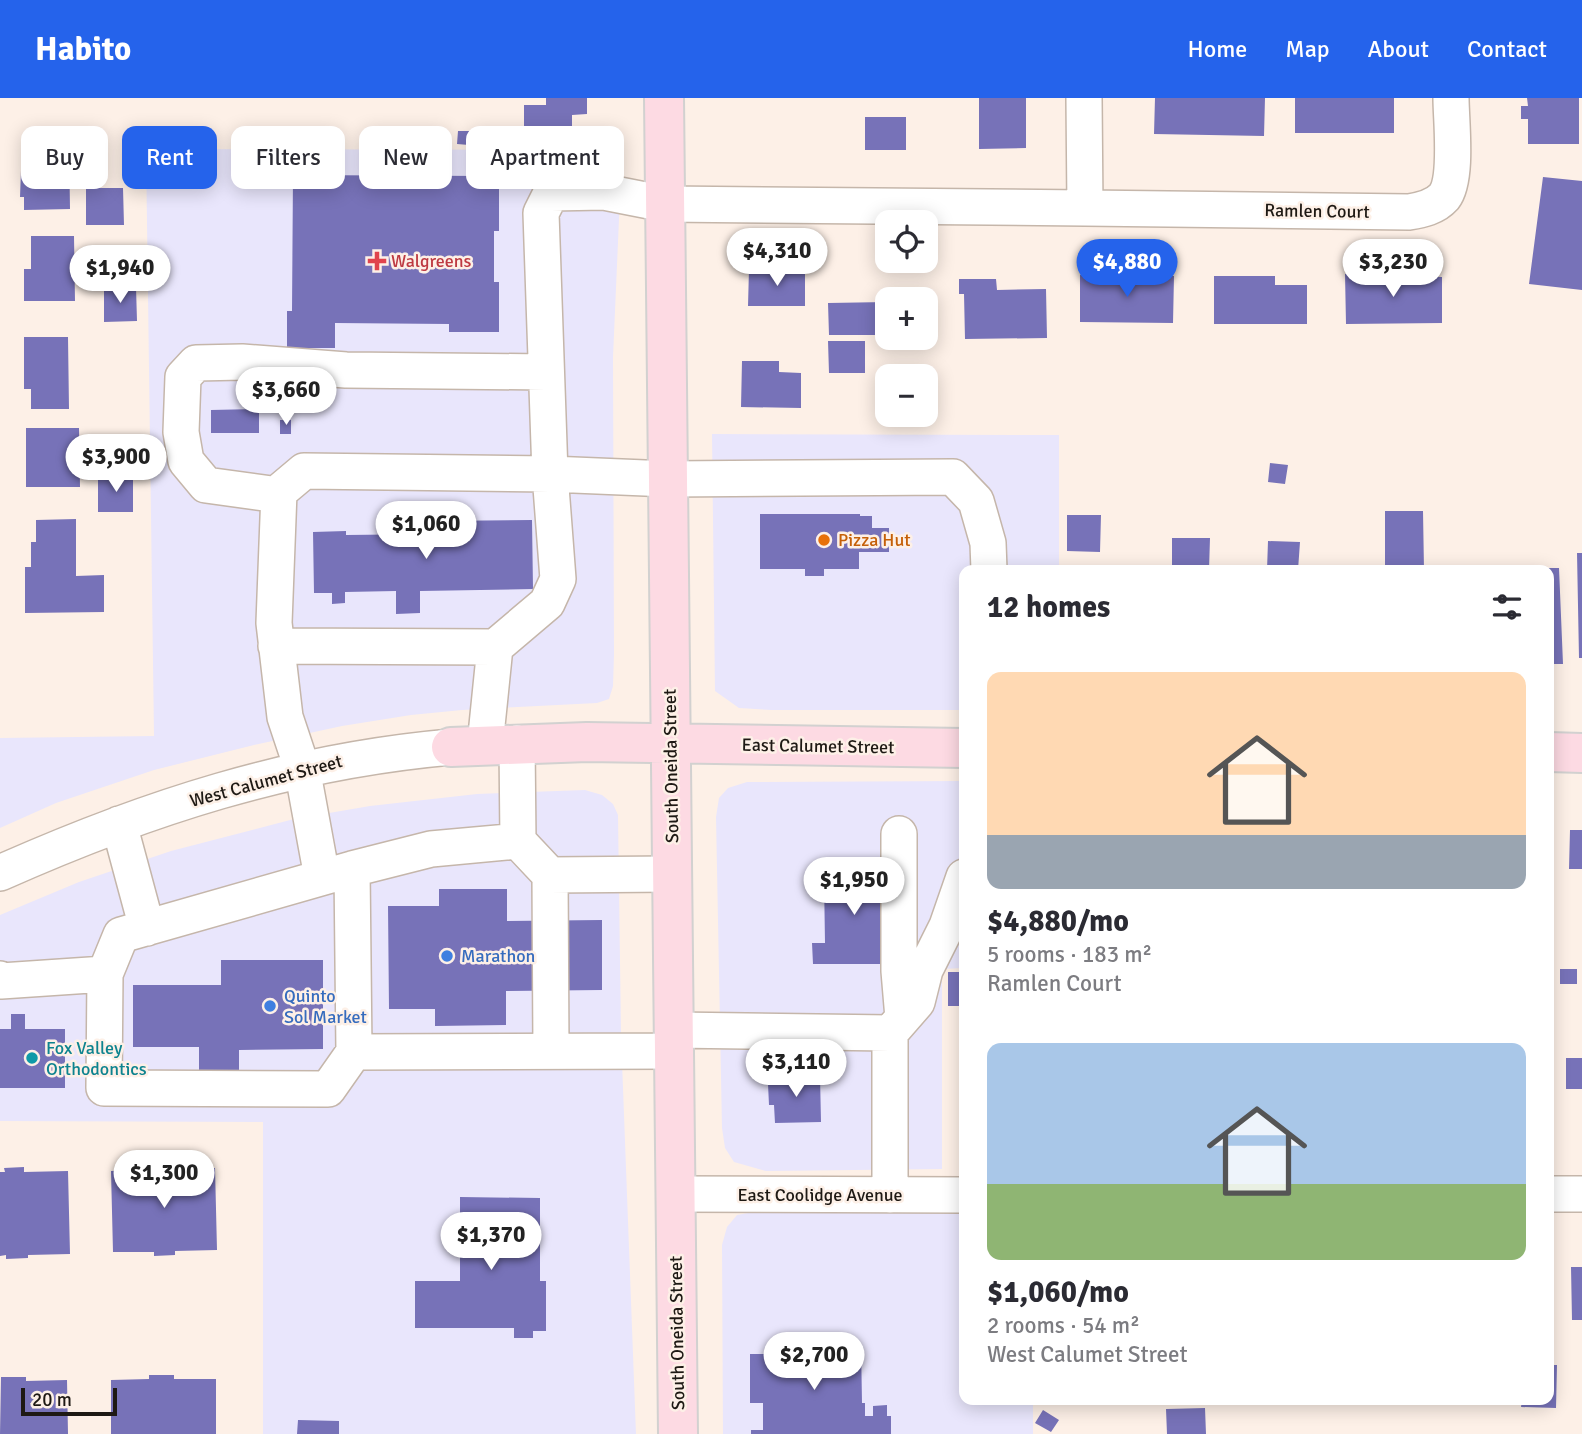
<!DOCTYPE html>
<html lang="en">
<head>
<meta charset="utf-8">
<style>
  :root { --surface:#fff; --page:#f7f7f7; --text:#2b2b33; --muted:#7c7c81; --accent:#2563eb }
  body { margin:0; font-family:Signika,sans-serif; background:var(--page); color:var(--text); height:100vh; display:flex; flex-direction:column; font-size:26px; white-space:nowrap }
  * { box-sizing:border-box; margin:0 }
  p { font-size:23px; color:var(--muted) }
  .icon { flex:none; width:38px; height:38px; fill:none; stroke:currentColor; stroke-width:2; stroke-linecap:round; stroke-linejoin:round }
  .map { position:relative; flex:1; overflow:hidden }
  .drawer { position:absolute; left:959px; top:467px; width:595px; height:840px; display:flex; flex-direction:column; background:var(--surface); border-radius:14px; box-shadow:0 4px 18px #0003 }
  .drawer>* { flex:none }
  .guide { position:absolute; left:21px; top:28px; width:665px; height:63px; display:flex; gap:14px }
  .controls { position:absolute; left:875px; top:112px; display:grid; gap:14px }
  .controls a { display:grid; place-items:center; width:63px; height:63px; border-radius:14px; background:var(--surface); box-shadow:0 4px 18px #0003; font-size:35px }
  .scale { position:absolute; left:21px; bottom:18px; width:96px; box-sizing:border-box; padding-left:7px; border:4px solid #1e1914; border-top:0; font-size:19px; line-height:24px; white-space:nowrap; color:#1e1914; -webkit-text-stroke:5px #fdf0e7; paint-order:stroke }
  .price { position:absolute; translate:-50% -60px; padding:0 16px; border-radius:24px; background:#fff; color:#222; font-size:23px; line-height:46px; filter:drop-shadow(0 2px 4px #0008) }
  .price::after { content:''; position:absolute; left:50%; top:42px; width:21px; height:16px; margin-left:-10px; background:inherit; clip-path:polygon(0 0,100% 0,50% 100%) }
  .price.selected { background:var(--accent); color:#fff }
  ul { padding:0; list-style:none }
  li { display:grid; align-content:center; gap:14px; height:371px; padding:0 28px }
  li span { display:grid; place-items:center; height:217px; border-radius:14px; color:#555 }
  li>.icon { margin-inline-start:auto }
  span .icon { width:126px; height:126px; fill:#fffc; stroke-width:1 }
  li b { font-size:30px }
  h2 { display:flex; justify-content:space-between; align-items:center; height:84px; padding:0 28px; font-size:30px }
  .chip { padding:0 24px; border-radius:14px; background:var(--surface); box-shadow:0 4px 18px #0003; font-size:24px; line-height:63px }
  .chip.selected { background:var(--accent); color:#fff }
  header { display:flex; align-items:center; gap:42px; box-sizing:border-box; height:98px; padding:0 35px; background:var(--accent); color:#fff }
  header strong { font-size:33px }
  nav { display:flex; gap:38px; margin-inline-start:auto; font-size:24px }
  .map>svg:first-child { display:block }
  .commercial { fill:#e9e6fc }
  .building { fill:#7772b8 }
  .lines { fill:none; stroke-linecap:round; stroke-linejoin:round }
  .minor-casing { stroke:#c5b6aa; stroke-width:38 }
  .major-casing { stroke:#d2d1d0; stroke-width:42 }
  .minor { stroke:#fff; stroke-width:35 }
  .major { stroke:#fddae3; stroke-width:38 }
  .health-dot { fill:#e0444e; stroke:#fdf0e7; stroke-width:2.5 }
  .food-dot { fill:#e8710a; stroke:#fdf0e7; stroke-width:2.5 }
  .shop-dot { fill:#3f7fe0; stroke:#fdf0e7; stroke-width:2.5 }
  .culture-dot { fill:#0f9aa8; stroke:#fdf0e7; stroke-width:2.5 }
  .labels { text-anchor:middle; stroke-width:5; stroke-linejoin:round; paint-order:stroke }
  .street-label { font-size:18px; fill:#1e1914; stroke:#fdf0e7 }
  .health-label { font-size:18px; fill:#be3a42; stroke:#fdf0e7; text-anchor:start }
  .food-label { font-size:18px; fill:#c56008; stroke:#fdf0e7; text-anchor:start }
  .shop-label { font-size:18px; fill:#366cbe; stroke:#fdf0e7; text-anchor:start }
  .culture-label { font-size:18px; fill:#0d838f; stroke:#fdf0e7; text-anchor:start }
</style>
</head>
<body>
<header>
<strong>Habito</strong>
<nav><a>Home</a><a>Map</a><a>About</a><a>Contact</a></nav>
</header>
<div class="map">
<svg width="1582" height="1336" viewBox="0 0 1582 1336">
  <rect width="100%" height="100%" fill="#fdf0e7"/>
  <path class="commercial" d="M146,51L622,52L613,259L614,556L613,588L609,601L597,605L462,612L411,617L342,628L254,647L154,672L56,705L0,730V640L154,638Z
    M712,336L1059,337V472H964V612H772L739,610L715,593Z
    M964,683V870L942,871V1071L766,1073L734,1064L725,1050L722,1030L716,719L719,700L728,690L747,684Z
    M585,692L602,697L613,706L618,717L621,937L636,1336H263V1024L0,1023V817L79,784L171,753L294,721L370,708L477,696Z
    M748,1115H964V1302H1033V1336H723L722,1147L727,1129L737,1117Z"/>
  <path class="building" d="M546,0H587V16L572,17V36H540V31L524,32V7H546Z
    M979,0H1026V50L979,51Z
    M1155,0H1265L1264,38L1154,36Z
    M1295,0H1394V35H1295Z
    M1527,0H1579V46H1528V21H1521V8H1528Z
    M865,19H906V52H865Z
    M458,33H469V47L457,46Z
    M69,45L70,111L24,112V99H20L22,46Z
    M293,77L485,78V84H499V133H494V184H499V234H449V226L335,225V250H287V213H292Z
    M1543,79L1582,83V192L1529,186Z
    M86,90H123L124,127H86Z
    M31,138H74L75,203H24V171H31Z
    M749,171H805V208H748Z
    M1345,176L1442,179V225L1346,226Z
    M1080,177L1174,178L1173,225L1080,224Z
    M1214,178H1275V187H1307V226H1214Z
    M959,181H996L997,192L1046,191L1047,240L965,241L964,196H959Z
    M136,189L137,223L104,224V190Z
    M887,204V237H829L828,205Z
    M24,239H68L69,311H31V291H24Z
    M828,243H865V275H829Z
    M742,263H779V274L801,275V310L741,309Z
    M259,311V335H211V312Z
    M280,322H291V336H280Z
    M26,330H79L80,389H26Z
    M1270,365L1288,367L1285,386L1268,384Z
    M133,377V414H98V378Z
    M1385,413H1423L1424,472H1385Z
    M760,416H860V418H872V430H889V454H859V471H824V478H805V471H760Z
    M1067,417H1101L1100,454L1067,453Z
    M76,421V478L104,477V514L25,515V469H31V444H36V422Z
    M532,422L533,491L420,493V515L396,516V493L345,494V505L332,506V495H314L313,434L346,433V437L434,436V423Z
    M1172,440H1210L1209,472H1172Z
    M1268,443L1300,444L1298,472H1267Z
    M1577,455H1582V560H1579Z
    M1098,467L1163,468V472H1098Z
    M1534,470H1559L1563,566H1549V472H1534Z
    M1570,732H1582V771H1569Z
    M880,769H888L889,821H881V866H813L812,845H825L824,780H827V772L880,771Z
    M439,791H507V823L602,822V892L506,893V927L435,928V911H389L388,808H439Z
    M221,862H323V951L239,952V978H199V949H133V887H221Z
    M1560,871H1577V886H1560Z
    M948,874H964V908H948Z
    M11,916H25V931H65V990H0V931H11Z
    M1566,960H1582V991H1566Z
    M820,978L821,1024L775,1025L774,1007H769L768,986H774V979Z
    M152,1067H174V1071L215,1070L217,1152L175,1153V1157L154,1158V1154H113L111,1073L152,1071Z
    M24,1069V1074L68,1073L70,1156L28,1157V1160L6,1161V1157L0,1158V1074H5L4,1070Z
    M460,1099L540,1100V1183H546V1233H533V1240H514V1230H415V1183H460Z
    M1571,1169H1582V1222H1572Z
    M794,1247H861L862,1305H865V1318H873V1308L887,1307V1318H891V1336H751V1332H763V1305H750V1256H794Z
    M1549,1267H1557L1556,1310L1521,1309L1522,1302H1549Z
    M149,1277H174V1281H216V1336H111V1282L149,1281Z
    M1,1279H26V1283L67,1282L68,1336H0Z
    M1205,1310L1206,1336H1167L1166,1311Z
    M1043,1312L1059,1322L1051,1334L1035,1325Z
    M298,1322L339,1323V1336H297Z"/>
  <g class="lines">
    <defs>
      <path id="minor" d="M1084,0L1085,110L1409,114C1422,112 1435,109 1444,99C1458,81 1451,23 1451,0
        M279,397L206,387L186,363L181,334L183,279L196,265L242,264L346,272L546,274
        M276,548L495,549
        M517,645L518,743
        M485,647L495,549L547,505L558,481L550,376L541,115L551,95L604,94L665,106L1085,110
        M119,726L147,830
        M899,736V873L903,920
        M352,771L354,954L674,953
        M0,775C146,710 291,663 451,649
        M550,777L672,776
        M322,779L302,670L285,619L274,525L279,394L304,373L550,376L669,381L953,379L976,403L988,445L989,472
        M0,881L1,883L105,876
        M674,932L890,935
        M354,954L328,991L104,990L105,876L121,837L352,771L431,751L518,743L550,777L551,953
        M675,1096L964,1097
        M1549,1096H1582
        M890,1097V935L917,904L925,872L947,828L964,779"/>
      <path id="major" d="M664,0L678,1336
        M451,649L587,644L964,650
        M1549,654L1582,655"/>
    </defs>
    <use href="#minor" class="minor-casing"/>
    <use href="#major" class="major-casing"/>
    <use href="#minor" class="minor"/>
    <use href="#major" class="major"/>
  </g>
  <path class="health-dot" d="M373.5 152.5h7v7h7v7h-7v7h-7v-7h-7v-7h7z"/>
  <circle class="food-dot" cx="824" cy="442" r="7"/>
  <g class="shop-dot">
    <circle cx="447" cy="858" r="7"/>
    <circle cx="270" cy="908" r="7"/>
  </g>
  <circle class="culture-dot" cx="32" cy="960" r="7"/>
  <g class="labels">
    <g class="street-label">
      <text transform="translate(1317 113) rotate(1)" y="6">Ramlen Court</text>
      <text transform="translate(818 648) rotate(1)" y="6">East Calumet Street</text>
      <text transform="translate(671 668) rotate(-91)" y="6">South Oneida Street</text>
      <text transform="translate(266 683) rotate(-15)" y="6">West Calumet Street</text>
      <text x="820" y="1103">East Coolidge Avenue</text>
      <text transform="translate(677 1235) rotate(-91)" y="6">South Oneida Street</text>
    </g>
    <g class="health-label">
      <text x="391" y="169">Walgreens</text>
    </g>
    <g class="food-label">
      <text x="838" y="448">Pizza Hut</text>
    </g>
    <g class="shop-label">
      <text x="461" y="864">Marathon</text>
      <text x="284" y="904">Quinto<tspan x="284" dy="21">Sol Market</tspan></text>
    </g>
    <g class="culture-label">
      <text x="46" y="956">Fox Valley<tspan x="46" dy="21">Orthodontics</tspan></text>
    </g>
  </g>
</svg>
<div class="controls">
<a><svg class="icon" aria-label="locate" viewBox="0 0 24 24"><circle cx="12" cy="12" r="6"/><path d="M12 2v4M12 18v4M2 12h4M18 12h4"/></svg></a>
<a>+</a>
<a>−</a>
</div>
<div class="scale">20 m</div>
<b class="price" style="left:777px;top:190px">$4,310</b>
<b class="price selected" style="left:1127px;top:201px">$4,880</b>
<b class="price" style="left:1393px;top:201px">$3,230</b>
<b class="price" style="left:120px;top:207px">$1,940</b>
<b class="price" style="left:286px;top:329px">$3,660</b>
<b class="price" style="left:116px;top:396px">$3,900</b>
<b class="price" style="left:426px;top:463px">$1,060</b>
<b class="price" style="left:854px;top:819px">$1,950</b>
<b class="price" style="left:796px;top:1001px">$3,110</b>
<b class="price" style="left:164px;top:1112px">$1,300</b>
<b class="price" style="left:491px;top:1174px">$1,370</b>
<b class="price" style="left:814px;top:1294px">$2,700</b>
<div class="guide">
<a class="chip">Buy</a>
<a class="chip selected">Rent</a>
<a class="chip">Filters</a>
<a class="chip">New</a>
<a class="chip">Apartment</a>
</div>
<section class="drawer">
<h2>12 homes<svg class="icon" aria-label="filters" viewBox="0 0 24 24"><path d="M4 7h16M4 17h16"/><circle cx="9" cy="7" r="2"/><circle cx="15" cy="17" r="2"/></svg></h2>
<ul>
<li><span style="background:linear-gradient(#ffd9b3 75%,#9aa5b1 0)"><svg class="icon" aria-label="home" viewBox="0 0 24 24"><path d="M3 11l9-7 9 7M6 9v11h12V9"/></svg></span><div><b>$4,880/mo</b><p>5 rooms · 183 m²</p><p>Ramlen Court</p></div></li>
<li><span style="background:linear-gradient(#a9c7e8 65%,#8fb573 0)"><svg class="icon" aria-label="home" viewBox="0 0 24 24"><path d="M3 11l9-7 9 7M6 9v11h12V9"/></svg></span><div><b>$1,060/mo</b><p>2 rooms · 54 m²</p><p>West Calumet Street</p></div></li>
</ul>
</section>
</div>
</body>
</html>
